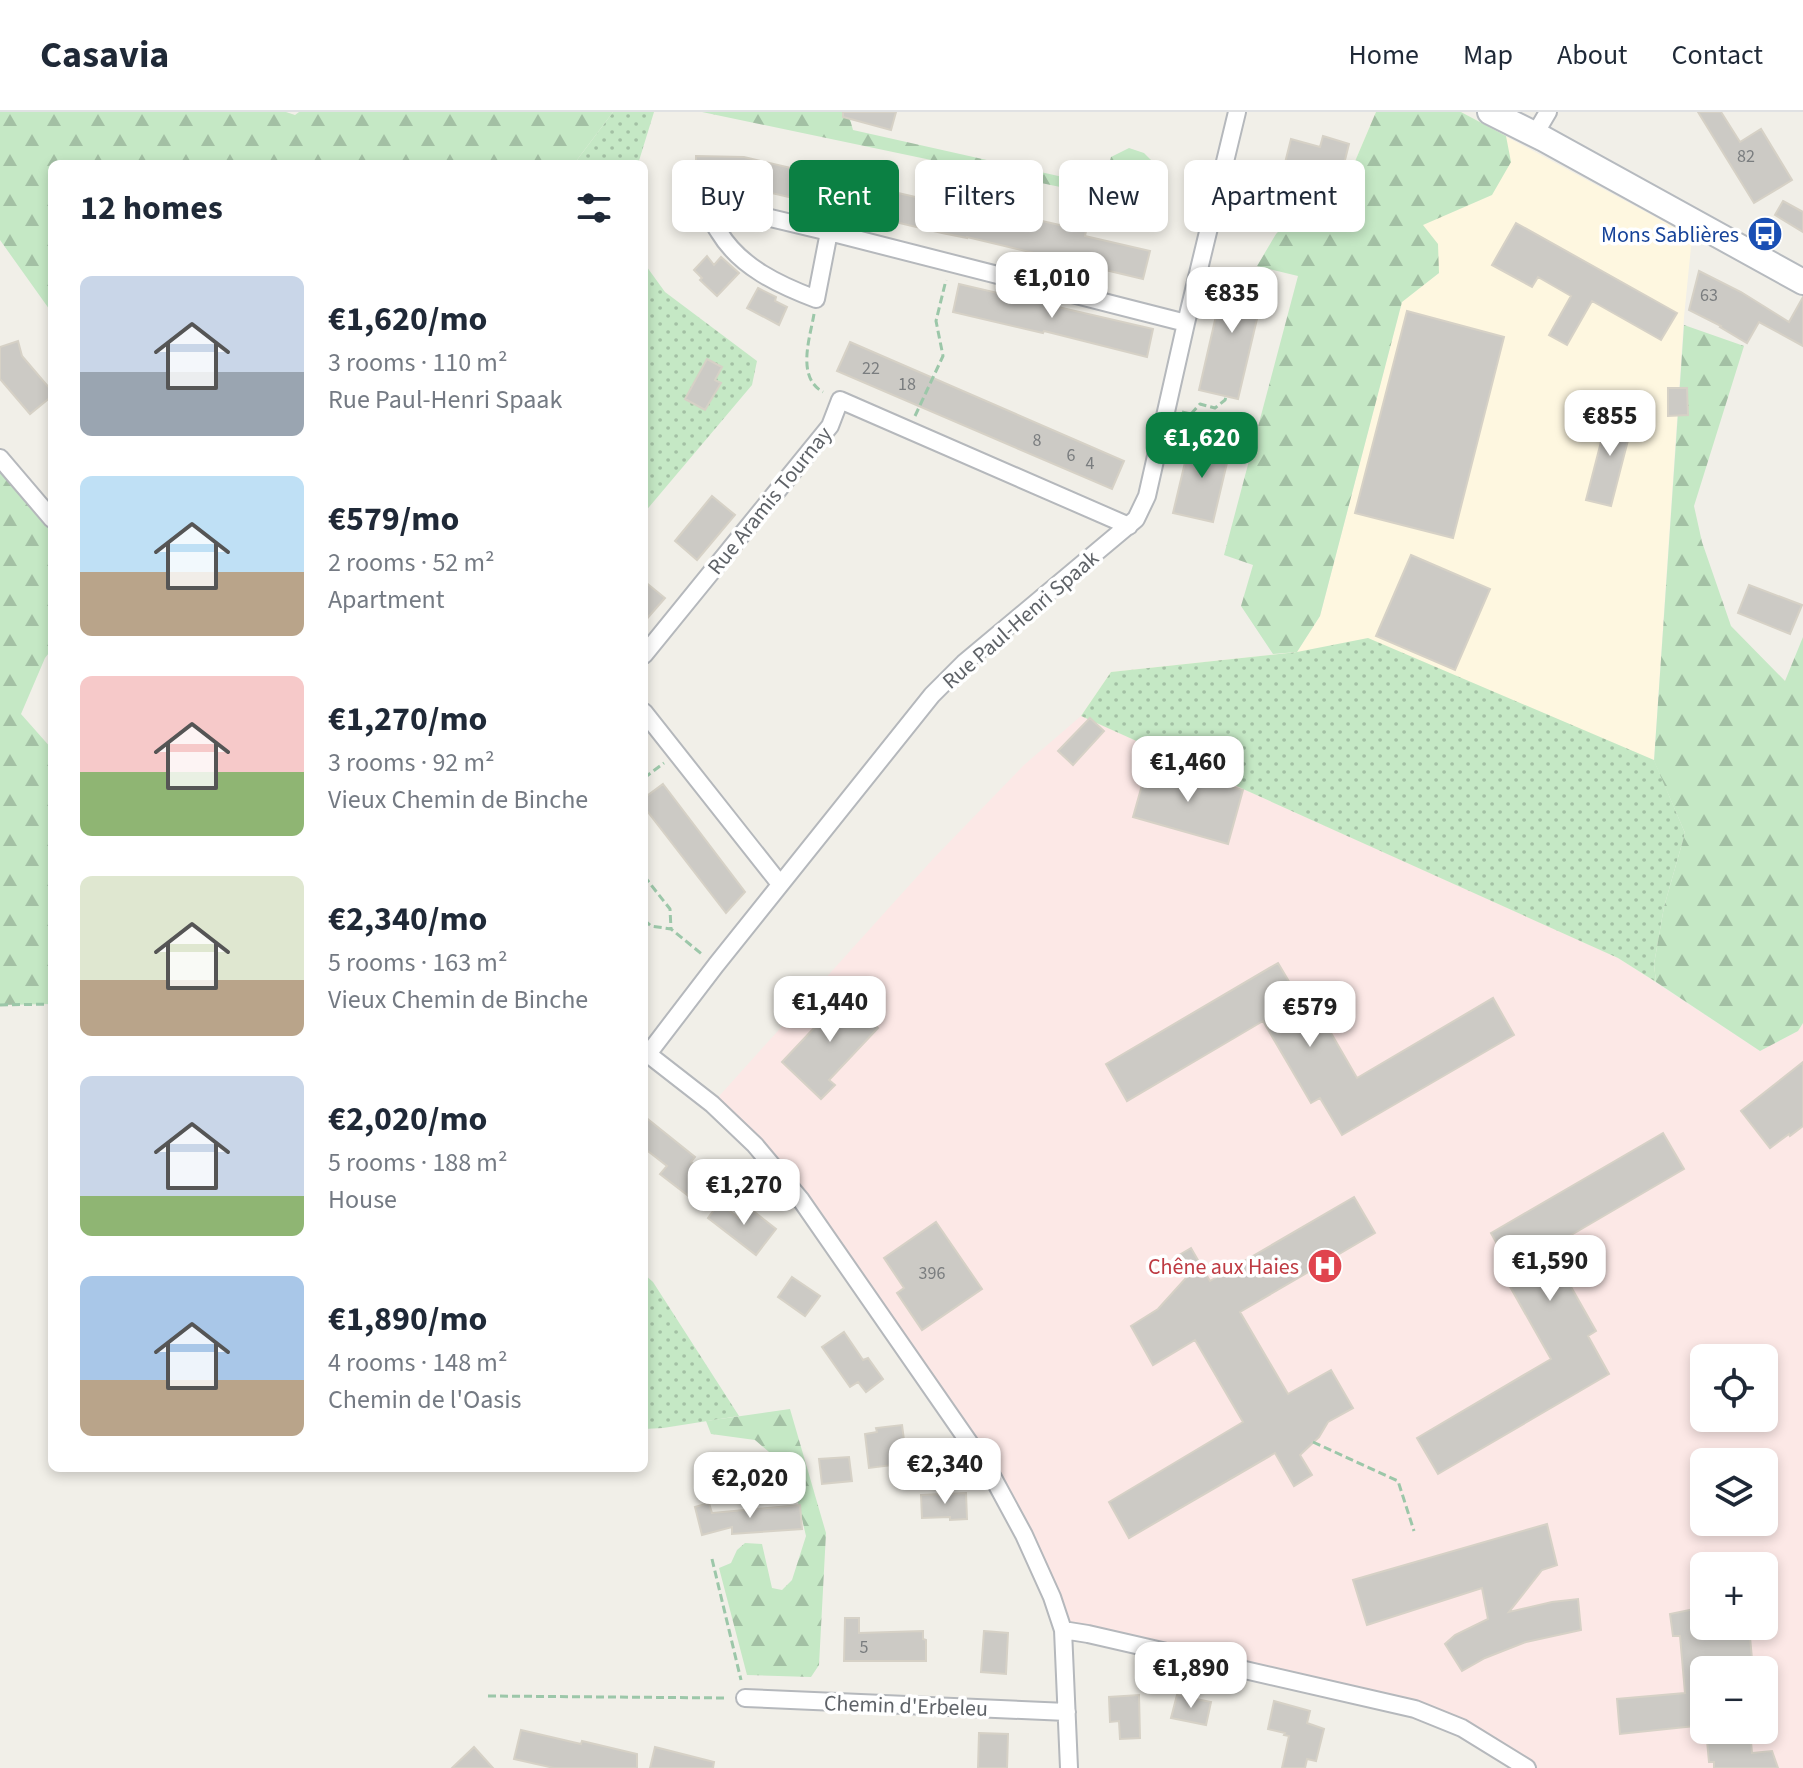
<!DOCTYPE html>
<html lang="en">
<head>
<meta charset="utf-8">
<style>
  :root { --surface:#fff; --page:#f2f2f3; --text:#1f2937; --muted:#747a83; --line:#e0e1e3; --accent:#0b8043 }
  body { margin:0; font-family:"Source Sans 3",sans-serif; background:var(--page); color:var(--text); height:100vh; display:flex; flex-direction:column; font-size:30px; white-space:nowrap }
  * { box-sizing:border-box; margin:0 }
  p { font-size:26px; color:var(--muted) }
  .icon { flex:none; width:44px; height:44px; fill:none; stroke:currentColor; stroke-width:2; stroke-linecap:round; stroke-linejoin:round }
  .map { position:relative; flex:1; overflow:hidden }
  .drawer { position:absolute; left:48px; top:48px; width:600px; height:1312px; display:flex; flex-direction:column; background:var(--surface); border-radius:12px; box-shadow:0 4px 12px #0003 }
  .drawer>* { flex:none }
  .banner { position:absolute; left:672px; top:48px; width:760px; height:72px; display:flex; gap:16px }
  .fabs { position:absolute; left:1690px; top:1232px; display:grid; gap:16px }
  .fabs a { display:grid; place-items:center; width:88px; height:88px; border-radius:12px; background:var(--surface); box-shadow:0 4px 12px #0003; font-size:40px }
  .price { position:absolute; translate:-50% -68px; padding:0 18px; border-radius:16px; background:#fff; color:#222; font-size:26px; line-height:52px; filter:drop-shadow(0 2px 4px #0008) }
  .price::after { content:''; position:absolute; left:50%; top:48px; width:24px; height:18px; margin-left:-12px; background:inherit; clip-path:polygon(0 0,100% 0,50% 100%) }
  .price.on { background:var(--accent); color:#fff }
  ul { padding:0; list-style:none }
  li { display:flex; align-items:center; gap:24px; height:200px; padding:0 32px }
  li span { display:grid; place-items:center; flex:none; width:224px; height:160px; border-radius:12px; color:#555 }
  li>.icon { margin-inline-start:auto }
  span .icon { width:96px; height:96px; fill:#fffc; stroke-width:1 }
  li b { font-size:34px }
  h2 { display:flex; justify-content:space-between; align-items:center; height:96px; padding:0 32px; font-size:34px }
  .tag { padding:0 28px; border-radius:12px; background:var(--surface); box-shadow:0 4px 12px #0003; font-size:28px; line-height:72px }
  .tag.on { background:var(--accent); color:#fff }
  header { display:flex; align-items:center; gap:48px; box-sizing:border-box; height:112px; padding:0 40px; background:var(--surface); border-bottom:2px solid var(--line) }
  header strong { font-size:38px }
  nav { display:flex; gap:44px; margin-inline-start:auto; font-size:28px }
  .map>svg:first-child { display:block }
  .commercial { fill:#fef7e0 }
  .medical { fill:#fce8e6; fill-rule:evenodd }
  .grass { fill:url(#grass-dots) }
  .forest { fill:url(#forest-firs) }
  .building { fill:#cccac5; stroke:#d6d1c6; stroke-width:2 }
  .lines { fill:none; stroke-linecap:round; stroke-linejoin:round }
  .street-casing { stroke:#b5b8bc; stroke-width:20 }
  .secondary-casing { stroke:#b6babf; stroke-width:28 }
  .path { stroke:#9cc7a9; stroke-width:3; stroke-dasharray:8 4; stroke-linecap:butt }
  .street { stroke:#fff; stroke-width:16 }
  .secondary { stroke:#fff; stroke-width:24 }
  .labels { text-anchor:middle; stroke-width:7; stroke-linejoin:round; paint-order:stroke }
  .number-label { font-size:18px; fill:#7a7d7f }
  .transit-label { font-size:22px; fill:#164399; stroke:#fff; text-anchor:end }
  .street-label { font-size:22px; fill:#5f6368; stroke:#fff }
  .health-label { font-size:22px; fill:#be3a42; stroke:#fff; text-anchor:end }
</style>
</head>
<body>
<header>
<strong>Casavia</strong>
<nav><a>Home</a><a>Map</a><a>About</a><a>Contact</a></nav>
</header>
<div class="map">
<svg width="1803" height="1656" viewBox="0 0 1803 1656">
  <defs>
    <pattern id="grass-dots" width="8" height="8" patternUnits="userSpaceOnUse" patternTransform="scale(2)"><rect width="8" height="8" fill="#c5e8c5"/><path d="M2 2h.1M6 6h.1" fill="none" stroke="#a3c0a4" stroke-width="1.8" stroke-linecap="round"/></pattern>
    <pattern id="forest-firs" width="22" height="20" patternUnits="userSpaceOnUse" patternTransform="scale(2)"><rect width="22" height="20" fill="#c5e8c5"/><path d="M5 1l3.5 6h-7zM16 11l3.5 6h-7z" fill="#a3c0a4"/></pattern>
  </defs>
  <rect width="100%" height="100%" fill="#f1efe8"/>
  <path class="commercial" d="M1376,0H1461L1692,125L1684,205L1654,648V852L1656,870L1618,846L1081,604L1111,560L1297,540L1320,504L1402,189L1439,161L1353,54Z"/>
  <path class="medical" d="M1081,604L1618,846L1760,939L1798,919L1803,911V1656H1527L1462,1616L1063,1518L1024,1423L829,1126L712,992L933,747L1024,653ZM1704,1246H1764V1306H1704ZM1704,1350H1764V1410H1704ZM1704,1454H1764V1514H1704ZM1704,1558H1764V1618H1704Z"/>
  <path class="grass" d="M613,0H654L638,52H574Z
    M644,151L665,180L757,249L752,273L644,401Z
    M1368,526L1654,648L1685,721L1664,795L1654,852L1656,870L1618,846L1081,604L1111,560L1297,540Z
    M644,1162L653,1170L739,1304L663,1316L644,1317Z"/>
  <path class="forest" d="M0,0H286L295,3L299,0H613L574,52H52V201L0,128Z
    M702,0H848L853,18L1103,74L1111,45L1129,36L1144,41L1159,56L1158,78L1151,94Z
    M1376,0H1461L1506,24L1511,50L1492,83L1423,113L1438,132L1439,161L1402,190L1320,504L1297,540L1273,542L1241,494L1253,453L1224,443L1298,164L1257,154L1276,122L1307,89L1352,67L1353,54Z
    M1684,213L1744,234L1694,394L1702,430L1731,514L1785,569L1803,525V911L1798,919L1760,939L1656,870L1654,852L1664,795L1685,721L1654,649Z
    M0,346L52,407V537L45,546L21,602L52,637V892L0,893Z
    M790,1297L826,1421L819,1553L811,1565L747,1563L719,1456L731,1451L737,1438L745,1431L762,1432L772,1476L782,1478L792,1468L806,1424L797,1386L783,1368L775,1345L755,1328L711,1322L706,1309Z"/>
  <path class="building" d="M843,0H896L891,18L843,5Z
    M1698,0H1721L1740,30L1761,17L1792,68L1754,91Z
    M1323,24L1349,32L1343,56L1352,58L1348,74L1338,72L1337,75L1300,65L1298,72L1275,66L1280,50L1285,51L1291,27L1320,35Z
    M696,44L744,45L924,87V84L989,98L988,105L1018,112L1020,104L1086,119L1085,124L1150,139L1143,167L967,125V126L942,121L729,71H717V66L696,65Z
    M1076,54L1103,61L1098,79L1072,73Z
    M1783,89L1803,100V120L1775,103Z
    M1516,111L1677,201L1661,228L1592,189L1567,233L1549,223L1571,184L1538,165L1532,175L1492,153Z
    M707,144L714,153L721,145L739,161L717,184L700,168L702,166L694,158Z
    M1699,159L1741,180L1789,210L1803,185V234L1759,210L1747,231L1720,215L1721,214L1689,198Z
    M1226,160L1266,169L1238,287L1199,278Z
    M959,172L1153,217L1147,245L1044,219L1043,221L953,200Z
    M758,176L776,185L775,189L787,195L779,213L747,196Z
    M1407,199L1504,225L1453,426L1355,401Z
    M18,229L22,244L52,279V284L30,302L0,267V235Z
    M850,230L1124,349L1112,377L837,259Z
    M707,247L722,255L715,268L721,271L705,298L685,287Z
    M1668,276H1687L1688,303L1668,304Z
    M1609,299L1634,305L1611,394L1586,388Z
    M1191,325L1231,334L1213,410L1173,401Z
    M712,384L735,403L697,448L675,429Z
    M1411,443L1490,477L1455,558L1376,524Z
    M644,469L665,486L644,510Z
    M1749,473L1802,493L1790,522L1738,501Z
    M1090,606L1104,619L1073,653L1058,639Z
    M1148,652L1243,678L1228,732L1133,705Z
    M663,672L745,780L726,801L644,695V686Z
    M1278,851L1300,888L1309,883L1357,966L1493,886L1514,923L1342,1023L1320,986L1311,991L1263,909L1127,989L1106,952Z
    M837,877L878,916L829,968L835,973L821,987L782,950L830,899L823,892Z
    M1803,950V1014L1790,1024L1789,1022L1770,1036L1741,999Z
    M644,1004L695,1045L691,1050L716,1070L699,1092L660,1062L667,1054L644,1036Z
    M1663,1021L1684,1057L1549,1136L1596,1219L1588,1224L1609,1262L1438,1362L1417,1326L1551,1247L1504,1164L1512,1159L1491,1121Z
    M1354,1085L1375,1121L1240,1200L1288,1282L1331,1258L1353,1296L1328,1310L1319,1325L1300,1343L1312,1363L1294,1374L1275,1341L1129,1426L1109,1390L1243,1310L1195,1228L1153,1253L1131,1214L1158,1197L1186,1166L1174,1146L1191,1136L1210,1169Z
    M719,1091L739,1106L748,1095L776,1117L756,1143L708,1106Z
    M936,1110L982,1177L922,1218L897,1181L904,1176L884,1146Z
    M792,1165L820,1184L805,1204L778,1185Z
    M844,1220L863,1248L868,1246L883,1267L866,1280L858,1270L850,1275L822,1235Z
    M902,1313L904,1328L898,1329L901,1352L869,1356L865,1322L877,1320L876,1316Z
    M849,1345L852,1369L822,1372L819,1347Z
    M966,1381L967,1407L950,1408V1405L922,1406L921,1383Z
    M709,1391L712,1401L800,1393L802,1417L732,1422V1415L702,1423L695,1395Z
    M1547,1412L1557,1453L1542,1458L1509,1500L1552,1490L1578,1487L1581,1518L1526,1530L1485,1546L1462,1559L1445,1532L1455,1523L1488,1507L1482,1476L1367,1513L1353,1468Z
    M1704,1495V1514H1749L1753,1558H1704V1613L1620,1622L1617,1587L1685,1581L1680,1524H1673L1670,1502Z
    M845,1506H859V1521L923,1519V1527L926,1528V1549H844Z
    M984,1519L1008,1521L1006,1562L981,1560Z
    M1139,1583L1140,1626L1120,1627L1119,1609L1110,1610L1109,1585Z
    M1177,1583L1211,1590L1206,1613L1171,1606Z
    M1274,1589L1310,1599L1307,1611L1324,1617L1316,1649L1307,1647L1305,1656H1282L1289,1624L1284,1623L1285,1621L1268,1617Z
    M521,1618L581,1632L582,1629L637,1642V1656H554L514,1647Z
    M1706,1618H1750L1752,1641L1772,1639L1778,1656H1714V1650H1709Z
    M979,1621L1008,1622L1007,1656H978Z
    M474,1635L493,1656H452Z
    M655,1635L714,1650L713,1656H650Z"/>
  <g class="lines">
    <defs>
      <path id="street" d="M1535,22L1548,0
        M829,120L816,187C779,173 740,155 719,120C713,112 710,101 707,91L829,120L1186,211
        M0,346L52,407
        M644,543L830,314L840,288L1129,414
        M644,600L780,772
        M644,939L712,992L755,1033L801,1088L991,1362L1024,1423L1052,1485L1063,1518L1069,1656
        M648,942L716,853L932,583L964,551L1136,407L1147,384L1186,211L1237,0
        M1063,1518L1088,1522L1415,1597L1462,1616L1527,1656
        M745,1586L1067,1600"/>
      <path id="secondary" d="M1490,0L1544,27L1803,170"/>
    </defs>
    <use href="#street" class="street-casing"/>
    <use href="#secondary" class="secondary-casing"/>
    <path class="path" d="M814,202C810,226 796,265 823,280
      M1182,300L1191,302L1194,313L1211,318L1209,330
      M1191,302L1200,292L1215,296L1225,288L1226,285
      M915,304L943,244L936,209L946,168
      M644,666L664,651
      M644,764L670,797L671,817
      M644,808L651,814L671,817L703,843
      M0,893L52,892
      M1313,1330L1398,1369L1414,1419
      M712,1447L741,1568
      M488,1584L728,1586"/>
    <use href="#street" class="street"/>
    <use href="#secondary" class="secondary"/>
  </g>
  <defs>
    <symbol id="bus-disc" viewBox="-11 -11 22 22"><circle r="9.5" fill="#1a4fb4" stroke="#fff"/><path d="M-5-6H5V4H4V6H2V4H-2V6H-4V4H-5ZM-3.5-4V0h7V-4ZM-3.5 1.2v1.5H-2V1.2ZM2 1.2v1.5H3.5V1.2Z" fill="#fff"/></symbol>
    <symbol id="hospital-disc" viewBox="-11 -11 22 22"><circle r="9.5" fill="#e0444e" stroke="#fff"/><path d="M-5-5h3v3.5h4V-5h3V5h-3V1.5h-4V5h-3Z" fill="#fff"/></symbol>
  </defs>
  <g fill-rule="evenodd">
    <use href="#bus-disc" x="1745" y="102" width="40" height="40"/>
    <use href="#hospital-disc" x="1305" y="1134" width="40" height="40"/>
  </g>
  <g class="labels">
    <g class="number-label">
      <text x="1746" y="50">82</text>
      <text x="1709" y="189">63</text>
      <text x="871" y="262">22</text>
      <text x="907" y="278">18</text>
      <text x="1037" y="334">8</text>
      <text x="1071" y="349">6</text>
      <text x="1090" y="357">4</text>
      <text x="932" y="1167">396</text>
      <text x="864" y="1541">5</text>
    </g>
    <g class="transit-label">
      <text x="1739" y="130">Mons Sablières</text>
    </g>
    <g class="street-label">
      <text transform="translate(769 388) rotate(-51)" y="8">Rue Aramis Tournay</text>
      <text transform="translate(1020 507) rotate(-41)" y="8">Rue Paul-Henri Spaak</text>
      <text transform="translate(906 1593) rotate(2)" y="8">Chemin d'Erbeleu</text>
    </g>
    <g class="health-label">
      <text x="1299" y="1162">Chêne aux Haies</text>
    </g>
  </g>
</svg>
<div class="fabs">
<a><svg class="icon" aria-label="locate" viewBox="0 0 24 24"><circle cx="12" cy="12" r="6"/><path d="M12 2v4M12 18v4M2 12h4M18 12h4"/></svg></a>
<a><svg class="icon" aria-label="layers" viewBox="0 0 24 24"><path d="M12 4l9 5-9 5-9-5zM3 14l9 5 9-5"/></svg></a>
<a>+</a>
<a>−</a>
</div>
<b class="price" style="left:1052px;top:208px">€1,010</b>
<b class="price" style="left:1232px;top:223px">€835</b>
<b class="price" style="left:1610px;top:346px">€855</b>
<b class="price on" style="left:1202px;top:368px">€1,620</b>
<b class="price" style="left:1188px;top:692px">€1,460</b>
<b class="price" style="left:830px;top:932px">€1,440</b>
<b class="price" style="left:1310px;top:937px">€579</b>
<b class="price" style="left:744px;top:1115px">€1,270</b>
<b class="price" style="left:1550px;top:1191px">€1,590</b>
<b class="price" style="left:945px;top:1394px">€2,340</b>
<b class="price" style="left:750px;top:1408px">€2,020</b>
<b class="price" style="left:1191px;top:1598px">€1,890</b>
<div class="banner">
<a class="tag">Buy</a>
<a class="tag on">Rent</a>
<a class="tag">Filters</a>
<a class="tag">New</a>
<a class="tag">Apartment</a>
</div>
<section class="drawer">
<h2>12 homes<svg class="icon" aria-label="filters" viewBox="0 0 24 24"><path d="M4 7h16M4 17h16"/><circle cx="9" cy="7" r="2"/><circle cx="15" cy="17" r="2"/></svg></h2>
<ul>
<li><span style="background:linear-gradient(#c9d6e8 60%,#9aa5b1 0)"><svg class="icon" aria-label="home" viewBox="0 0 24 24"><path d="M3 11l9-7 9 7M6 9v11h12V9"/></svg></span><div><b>€1,620/mo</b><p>3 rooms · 110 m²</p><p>Rue Paul-Henri Spaak</p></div></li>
<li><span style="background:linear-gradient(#bfe0f5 60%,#b9a48a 0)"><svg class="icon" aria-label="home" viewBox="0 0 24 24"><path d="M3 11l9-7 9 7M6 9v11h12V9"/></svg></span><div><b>€579/mo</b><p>2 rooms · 52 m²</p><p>Apartment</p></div></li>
<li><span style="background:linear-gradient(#f6c9c9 60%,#8fb573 0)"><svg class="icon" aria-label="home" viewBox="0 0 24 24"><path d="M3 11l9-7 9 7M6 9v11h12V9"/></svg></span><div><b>€1,270/mo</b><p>3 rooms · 92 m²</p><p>Vieux Chemin de Binche</p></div></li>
<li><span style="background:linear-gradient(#dfe7d0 65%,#b9a48a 0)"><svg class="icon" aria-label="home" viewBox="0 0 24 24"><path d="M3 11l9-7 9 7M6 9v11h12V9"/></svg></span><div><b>€2,340/mo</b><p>5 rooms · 163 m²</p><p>Vieux Chemin de Binche</p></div></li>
<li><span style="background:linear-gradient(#c9d6e8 75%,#8fb573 0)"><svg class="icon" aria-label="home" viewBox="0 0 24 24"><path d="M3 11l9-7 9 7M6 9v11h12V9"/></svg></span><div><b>€2,020/mo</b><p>5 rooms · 188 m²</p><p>House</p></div></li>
<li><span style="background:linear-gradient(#a9c7e8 65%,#b9a48a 0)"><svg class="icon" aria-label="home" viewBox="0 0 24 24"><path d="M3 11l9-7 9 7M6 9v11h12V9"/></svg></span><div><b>€1,890/mo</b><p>4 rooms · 148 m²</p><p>Chemin de l'Oasis</p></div></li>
</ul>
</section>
</div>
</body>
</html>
